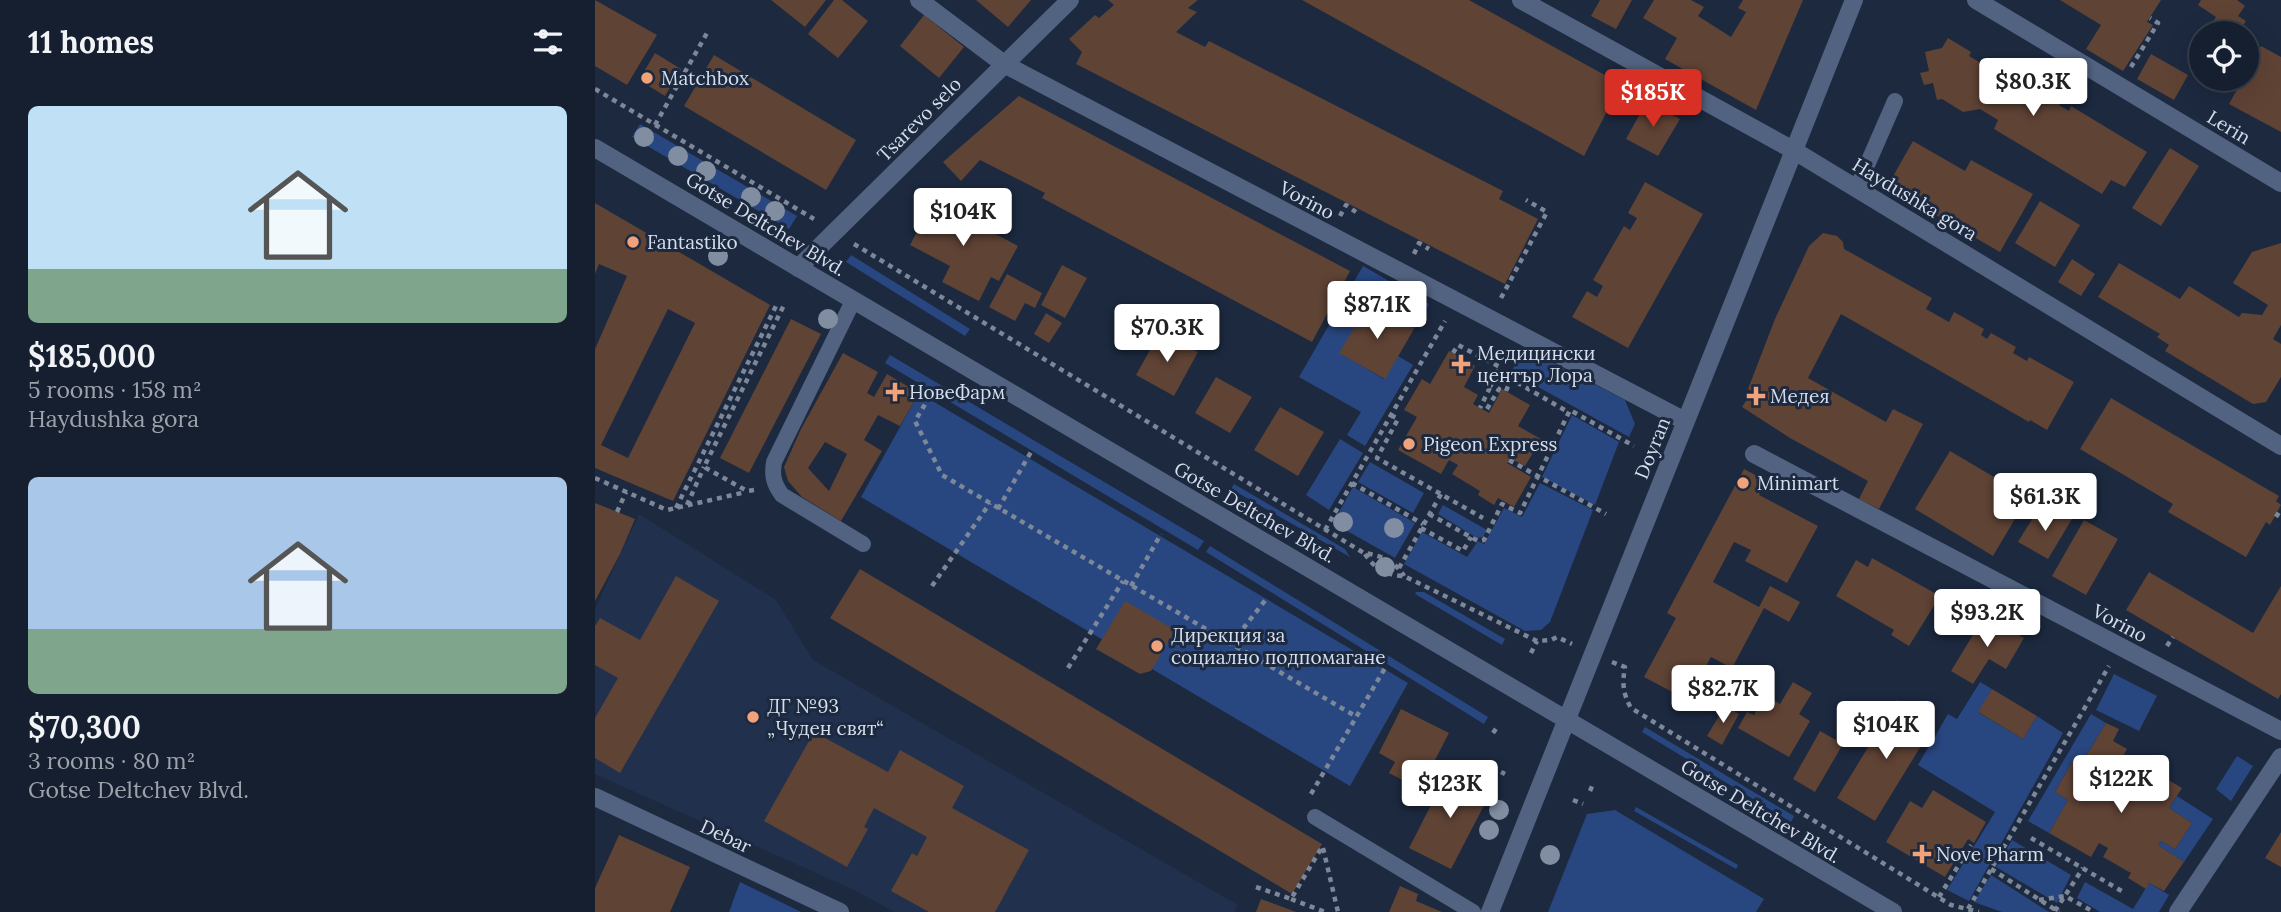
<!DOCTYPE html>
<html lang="en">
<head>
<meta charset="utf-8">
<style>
  :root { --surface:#151f2f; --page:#1e2737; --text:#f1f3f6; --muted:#9da2aa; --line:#343d4b; --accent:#d93025 }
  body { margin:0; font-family:Lora,serif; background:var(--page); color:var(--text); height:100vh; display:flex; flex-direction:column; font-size:26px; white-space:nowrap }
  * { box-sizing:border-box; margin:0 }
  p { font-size:23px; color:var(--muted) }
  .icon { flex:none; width:38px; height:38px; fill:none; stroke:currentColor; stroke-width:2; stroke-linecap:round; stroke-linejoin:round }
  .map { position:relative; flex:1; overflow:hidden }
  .drawer { display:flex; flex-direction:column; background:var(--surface); width:595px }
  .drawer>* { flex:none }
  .controls { position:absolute; left:1594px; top:21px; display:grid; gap:14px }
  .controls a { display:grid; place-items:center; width:70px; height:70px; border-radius:50%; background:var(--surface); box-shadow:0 7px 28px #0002,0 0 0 2px var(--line); font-size:35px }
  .price { position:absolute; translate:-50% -60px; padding:0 16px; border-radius:7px; background:#fff; color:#222; font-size:23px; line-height:46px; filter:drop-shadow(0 2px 4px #0008) }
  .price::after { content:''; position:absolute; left:50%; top:42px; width:21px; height:16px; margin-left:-10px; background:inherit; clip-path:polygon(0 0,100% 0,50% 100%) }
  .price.selected { background:var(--accent); color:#fff }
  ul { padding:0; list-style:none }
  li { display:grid; align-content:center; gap:14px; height:371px; padding:0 28px }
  li span { display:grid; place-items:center; height:217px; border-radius:10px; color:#555 }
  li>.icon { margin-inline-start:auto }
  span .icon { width:126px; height:126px; fill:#fffc; stroke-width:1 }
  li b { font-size:30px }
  h2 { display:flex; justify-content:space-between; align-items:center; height:84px; padding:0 28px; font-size:30px }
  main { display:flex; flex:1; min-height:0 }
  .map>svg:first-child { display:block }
  .built { fill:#21314d }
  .green { fill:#284780 }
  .building { fill:#5f4335; fill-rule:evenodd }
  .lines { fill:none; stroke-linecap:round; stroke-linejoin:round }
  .path { stroke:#7c8799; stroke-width:4.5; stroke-dasharray:5 5; stroke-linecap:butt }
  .service { stroke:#526381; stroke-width:16 }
  .minor { stroke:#526381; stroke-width:18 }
  .tertiary { stroke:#526381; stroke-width:18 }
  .tree { fill:#818da1 }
  .poi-dot { fill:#f0a27a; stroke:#1c293f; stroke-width:2.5 }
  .labels { text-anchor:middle; stroke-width:6; stroke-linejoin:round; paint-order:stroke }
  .poi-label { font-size:19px; fill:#d5deed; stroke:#1c293f; text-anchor:start }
  .street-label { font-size:19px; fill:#d5deed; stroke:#1c293f }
</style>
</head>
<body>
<main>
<section class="drawer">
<h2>11 homes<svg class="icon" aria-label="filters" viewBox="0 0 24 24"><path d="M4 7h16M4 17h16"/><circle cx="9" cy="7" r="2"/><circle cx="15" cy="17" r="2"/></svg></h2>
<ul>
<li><span style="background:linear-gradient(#bfe0f5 75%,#7fa58c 0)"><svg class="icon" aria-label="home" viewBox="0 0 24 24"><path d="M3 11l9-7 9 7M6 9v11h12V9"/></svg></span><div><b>$185,000</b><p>5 rooms · 158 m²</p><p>Haydushka gora</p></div></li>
<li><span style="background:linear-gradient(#a9c7e8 70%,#7fa58c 0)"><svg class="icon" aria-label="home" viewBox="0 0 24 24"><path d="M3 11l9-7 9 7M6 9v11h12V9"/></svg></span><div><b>$70,300</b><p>3 rooms · 80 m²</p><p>Gotse Deltchev Blvd.</p></div></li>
</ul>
</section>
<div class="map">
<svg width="1686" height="912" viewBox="0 0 1686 912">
  <rect width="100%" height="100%" fill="#1c293f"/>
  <path class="built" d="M44,514L181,600L218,660L643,905L639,912H300L259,890L0,774V609Z"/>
  <path class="green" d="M45,124L202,216L194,229L37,137Z
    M256,255L375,329L370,336L251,262Z
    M768,266L834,304L819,329L774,303L745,353L789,379L803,356L818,365L770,446L752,435L766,412L704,377Z
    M929,348L1030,400L1040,424L1034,437L916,372Z
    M295,355L609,541L603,550L290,363Z
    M324,393L813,683L755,786L266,497Z
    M977,415L1024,442L1000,505L947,477Z
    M745,439L768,453L734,510L711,495Z
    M775,462L829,493L818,513L763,482Z
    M945,483L998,510L955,622L946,630L930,631L809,564L827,532L872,557L883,541L889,544L909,508L927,517Z
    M639,484L750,549L755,557L636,489Z
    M758,487L820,523L800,558L738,523Z
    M848,505L892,530L888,537L882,538L843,514Z
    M615,546L893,717L889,724L611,552Z
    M821,592H829L910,639L907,645L820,594Z
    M1519,674L1562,696L1544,731L1501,710Z
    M1385,682L1397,689L1384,713L1428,739L1442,716L1468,733L1374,901L1352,890L1400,812L1323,765L1353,714L1362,719Z
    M1496,714L1511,723L1485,766L1477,762L1460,792L1473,800L1454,833L1433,821Z
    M1050,727L1199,816L1196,822L1047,732Z
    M1642,756L1658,766L1636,801L1621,789Z
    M1582,796L1618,819L1589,862L1563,845L1566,841L1580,849L1597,823L1574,808Z
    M1041,807L1143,865L1141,869L1039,811Z
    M1020,810L1169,899L1161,912H953L992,814Z
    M1417,840L1476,875L1462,903L1401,867Z
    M1396,875L1454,912H1407L1379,902Z
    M145,882L206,912H134Z
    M1490,882L1538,909L1554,883L1574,895L1564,912H1505L1482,898Z"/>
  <path class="building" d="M0,0L62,35L32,85L0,66Z
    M176,0H231L210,27Z
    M239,0H247L273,21L243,58L213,34Z
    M381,0H436L413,27Z
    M513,0H603L593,8L602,12L581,32L610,47L614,41L908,191L904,199L943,219L910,284L481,64L487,52L474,39L500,15L504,18L519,5Z
    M707,0H874L1026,84L989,156Z
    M1005,0H1037L1021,29L996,16Z
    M1059,0H1096L1109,7L1103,16L1136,37L1151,12L1143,8L1148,0H1208L1161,110L1070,59L1082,38L1048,18Z
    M1465,0H1566L1552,22L1558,25L1528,71L1491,49L1506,25Z
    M1606,0H1642L1650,6L1643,16L1651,21L1643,33H1611L1621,17L1603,5Z
    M329,15L369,47L344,78L305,46Z
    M1353,38L1376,52L1374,56L1396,69L1399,63L1467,101L1464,105L1474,111L1476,106L1552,152L1530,187L1516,180L1507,194L1399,129L1403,120L1385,109L1368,112L1347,99L1342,100L1338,83L1329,85L1325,73L1334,71L1330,52L1347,48Z
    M1666,46L1686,57V132L1634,104L1648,79H1652V72Z
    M60,53L86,69L70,96L44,80Z
    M1556,54L1593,75L1579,100L1542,79Z
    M119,55L261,140L231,190L89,106Z
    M424,96L755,271L717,342L447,198L450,193L385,160L366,181L348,162Z
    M1052,101L1085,119L1063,156L1031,139Z
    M1318,141L1370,171L1376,160L1438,194L1405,252L1292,187Z
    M1575,148L1604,166L1566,226L1537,208Z
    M1050,182L1108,214L1033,348L977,317L992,291L1002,297L1008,286L998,280L1029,226L1035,230L1042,218L1033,213Z
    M341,196L396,225L393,230L423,246L404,281L396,277L384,301L347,282L355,266L315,245Z
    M1445,201L1485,225L1460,267L1420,243Z
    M0,203L175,305L78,501L0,468V349L32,276L4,264L0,274ZM73,309L100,323L33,458L6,445Z
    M1228,233L1242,236L1248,242L1249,249L1337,298L1331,309L1354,322L1359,312L1389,329L1386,335L1392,339L1396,333L1421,347L1418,353L1432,361L1434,357L1479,382L1452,430L1435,420L1434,422L1246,314L1213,378L1291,422L1298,409L1328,424L1284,509L1264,499L1273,481L1195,438L1147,407L1157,391L1153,389L1180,319L1214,246Z
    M1686,243V325L1678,339L1686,344V377L1671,402L1658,404L1570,351L1574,345L1562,337L1565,334L1503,297L1524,263L1585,299L1594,286L1644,317L1647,313L1667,315L1673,305L1638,283L1657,252Z
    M1477,259L1500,274L1486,296L1463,282Z
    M467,265L492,278L470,318L446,305Z
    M412,274L447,293L440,308L430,303L420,321L394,307Z
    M774,303L819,329L790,379L744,353Z
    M451,313L467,323L454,343L439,334Z
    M196,319L226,334L154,473L125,458Z
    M565,332L603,352L579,396L541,375Z
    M854,351L880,366L869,387L883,395L878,404L894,413L907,389L935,405L923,426L946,439L930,466L915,458L912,463L936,477L919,507L903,498L899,505L883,495L885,491L857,474L863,465L854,460L846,474L803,450L822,417L809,410L827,379L835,384Z
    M248,353L283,372L272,393L279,397L292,374L324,393L305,426L283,415L269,440L287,451L246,521L207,497L193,481L189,467L206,429ZM230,442L252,454L234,491L213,468Z
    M621,377L657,397L635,433L600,413Z
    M1516,398L1684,496L1681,501L1686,505L1675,525L1671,522L1651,557L1573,512L1578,504L1485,449Z
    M685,407L729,432L703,476L659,450Z
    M1355,451L1433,497L1398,556L1320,509Z
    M1149,469L1172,481L1164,495L1223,526L1192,583L1150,561L1156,550L1139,542L1118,582L1164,607L1175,586L1205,602L1194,622L1169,608L1137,668L1116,657L1106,675L1113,679L1100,704L1049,677L1081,618L1072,613Z
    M0,503L40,519L25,554L0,601Z
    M1442,511L1458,521L1464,511L1477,519L1453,559L1423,542Z
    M1489,520L1523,539L1491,595L1457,576Z
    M1277,558L1345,596L1314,646L1296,635L1299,630L1241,596L1261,560L1273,567Z
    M265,569L727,844L697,894L235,618Z
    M1554,572L1658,633L1686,586V694L1683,699L1531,610Z
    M81,576L124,601L25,773L0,758V718L23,678L0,665V626L5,618L45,640Z
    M530,601L580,630L556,671L545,674L501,649Z
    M1390,615L1429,638L1411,669L1394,659L1378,684L1356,671Z
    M1198,682L1217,693L1204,714L1215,721L1194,757L1143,728L1152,712L1159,715L1170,695L1185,704Z
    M1397,689L1442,716L1428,739L1383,712Z
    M1302,700L1340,723L1280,821L1242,798Z
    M1130,706L1144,714L1127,745L1112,736Z
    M806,709L854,733L825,789L794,773L800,762L784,753Z
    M1511,723L1524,729L1518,741L1532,749L1520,770L1534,778L1529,786L1544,795L1558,771L1587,788L1574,808L1597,823L1580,849L1566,841L1563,845L1589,862L1569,891L1554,883L1551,889L1533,878L1536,873L1508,857L1513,848L1504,843L1496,857L1454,833L1473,800L1460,792L1477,762L1485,766Z
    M1225,731L1248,744L1220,792L1198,779Z
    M219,732L293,772L305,750L369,786L357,808L434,850L400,912H334L296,891L317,853L322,856L332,837L279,808L269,827L273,829L252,867L169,821Z
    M854,770L896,792L856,869L814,848Z
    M1338,790L1391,822L1379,843L1373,839L1350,877L1291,842L1315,801L1327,808Z
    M1686,832V867L1670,858Z
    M24,835L95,867L75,912H0V888Z
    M805,886L823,894L821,901L847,912H794Z
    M666,899L701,912H661Z"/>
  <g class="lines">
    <path class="path" d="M1536,67L1563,23L1555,18
      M0,89L219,219
      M60,125L112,33
      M745,216L751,205L761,212
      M259,244L769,553C785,555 801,562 809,576
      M819,254L824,243L834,249
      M906,298L952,212L931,200
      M858,353L863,345L905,367L885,408
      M911,391L916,379L973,412
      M335,396L320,421L347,475L762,717
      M892,409L904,389L896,385
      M796,415L803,419L782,458L888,518
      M914,460L1011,514
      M0,478L72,510L151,492
      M757,483L828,524
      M159,490L152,491L109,467L189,305
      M92,505L109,467
      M81,508L183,302
      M403,509L436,452
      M22,512L31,492
      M834,514L883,541L889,540L907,504L925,513L975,410L1039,446
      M1681,517L1686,509
      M826,528L868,551L876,537
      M730,530L850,321
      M770,554C779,568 792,576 809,576L942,641L956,640L962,637L977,644
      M804,568L846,494
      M337,586L395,503
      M536,586L566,534
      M636,644L672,598
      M1572,646L1578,637
      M936,653L942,641
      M1017,662L1030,667C1027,683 1028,694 1036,708L1356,905L1384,912
      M473,668L528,581
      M898,733L903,726
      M906,772L910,774
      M995,791L998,784
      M716,794L790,668
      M978,800L988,804
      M1436,838L1530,893
      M728,848L743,912
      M1396,869L1464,912
      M661,887L696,899L727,847
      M1344,897L1376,845
      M696,899L730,912
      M1444,900L1470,896L1499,912
      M1373,909L1514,666
      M1460,911L1488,868"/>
    <path class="service" d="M1262,188L1300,101
      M258,301L179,462C177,475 178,483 187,495L268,544
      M720,817L878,912"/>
    <path class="minor" d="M324,0L409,64L1090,421
      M926,0L1198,150L1686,446
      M1381,0L1686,183
      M203,268L475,0
      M1159,454L1686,731
      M0,797L245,912
      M1583,912L1686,757"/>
    <path class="tertiary" d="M0,148L1298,912
      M895,912L1259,0"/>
  </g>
  <g class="tree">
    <circle cx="49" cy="137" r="10"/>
    <circle cx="83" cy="156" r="10"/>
    <circle cx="111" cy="171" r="10"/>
    <circle cx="156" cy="197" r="10"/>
    <circle cx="180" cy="211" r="10"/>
    <circle cx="123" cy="256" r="10"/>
    <circle cx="233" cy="319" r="10"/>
    <circle cx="748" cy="522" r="10"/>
    <circle cx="799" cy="528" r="10"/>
    <circle cx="790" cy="567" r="10"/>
    <circle cx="904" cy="810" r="10"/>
    <circle cx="894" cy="830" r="10"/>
    <circle cx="955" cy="855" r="10"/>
  </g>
  <g class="poi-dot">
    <circle cx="52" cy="78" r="7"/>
    <circle cx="38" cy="242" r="7"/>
    <path d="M862.5 353.5h7v7h7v7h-7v7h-7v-7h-7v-7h7z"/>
    <path d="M296.5 381.5h7v7h7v7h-7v7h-7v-7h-7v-7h7z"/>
    <path d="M1157.5 385.5h7v7h7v7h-7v7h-7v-7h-7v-7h7z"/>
    <circle cx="814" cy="444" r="7"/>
    <circle cx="1148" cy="483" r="7"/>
    <circle cx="562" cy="646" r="7"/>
    <circle cx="158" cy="717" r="7"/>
    <path d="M1323.5 843.5h7v7h7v7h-7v7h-7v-7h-7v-7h7z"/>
  </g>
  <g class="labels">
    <g class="poi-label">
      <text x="66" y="85">Matchbox</text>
      <text x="52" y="249">Fantastiko</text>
      <text x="882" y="360">Медицински<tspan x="882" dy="22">център Лора</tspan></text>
      <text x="314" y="399">НовеФарм</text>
      <text x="1175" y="403">Медея</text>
      <text x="828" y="451">Pigeon Express</text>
      <text x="1162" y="490">Minimart</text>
      <text x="576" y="642">Дирекция за<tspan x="576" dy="22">социално подпомагане</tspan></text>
      <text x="172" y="713">ДГ №93<tspan x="172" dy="22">„Чуден свят“</tspan></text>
      <text x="1341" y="861">Nove Pharm</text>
    </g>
    <g class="street-label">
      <text transform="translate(324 119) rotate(-45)" y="7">Tsarevo selo</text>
      <text transform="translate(1634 127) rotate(31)" y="7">Lerin</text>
      <text transform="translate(1320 199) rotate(31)" y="7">Haydushka gora</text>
      <text transform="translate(712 200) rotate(28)" y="7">Vorino</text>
      <text transform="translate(171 224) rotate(31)" y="7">Gotse Deltchev Blvd.</text>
      <text transform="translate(1057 448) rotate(-68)" y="7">Doyran</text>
      <text transform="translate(660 512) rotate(30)" y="7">Gotse Deltchev Blvd.</text>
      <text transform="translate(1525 623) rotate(28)" y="7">Vorino</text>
      <text transform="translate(1166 811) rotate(31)" y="7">Gotse Deltchev Blvd.</text>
      <text transform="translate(131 836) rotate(25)" y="7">Debar</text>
    </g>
  </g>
</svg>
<div class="controls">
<a><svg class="icon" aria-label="locate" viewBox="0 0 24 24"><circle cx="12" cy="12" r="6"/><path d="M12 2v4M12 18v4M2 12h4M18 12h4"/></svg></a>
</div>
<b class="price" style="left:1438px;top:118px">$80.3K</b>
<b class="price selected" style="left:1058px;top:129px">$185K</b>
<b class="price" style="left:368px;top:248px">$104K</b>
<b class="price" style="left:782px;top:341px">$87.1K</b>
<b class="price" style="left:572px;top:364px">$70.3K</b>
<b class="price" style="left:1450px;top:533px">$61.3K</b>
<b class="price" style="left:1392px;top:649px">$93.2K</b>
<b class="price" style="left:1128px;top:725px">$82.7K</b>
<b class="price" style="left:1291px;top:761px">$104K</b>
<b class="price" style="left:1526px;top:815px">$122K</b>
<b class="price" style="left:855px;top:820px">$123K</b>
</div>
</main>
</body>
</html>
